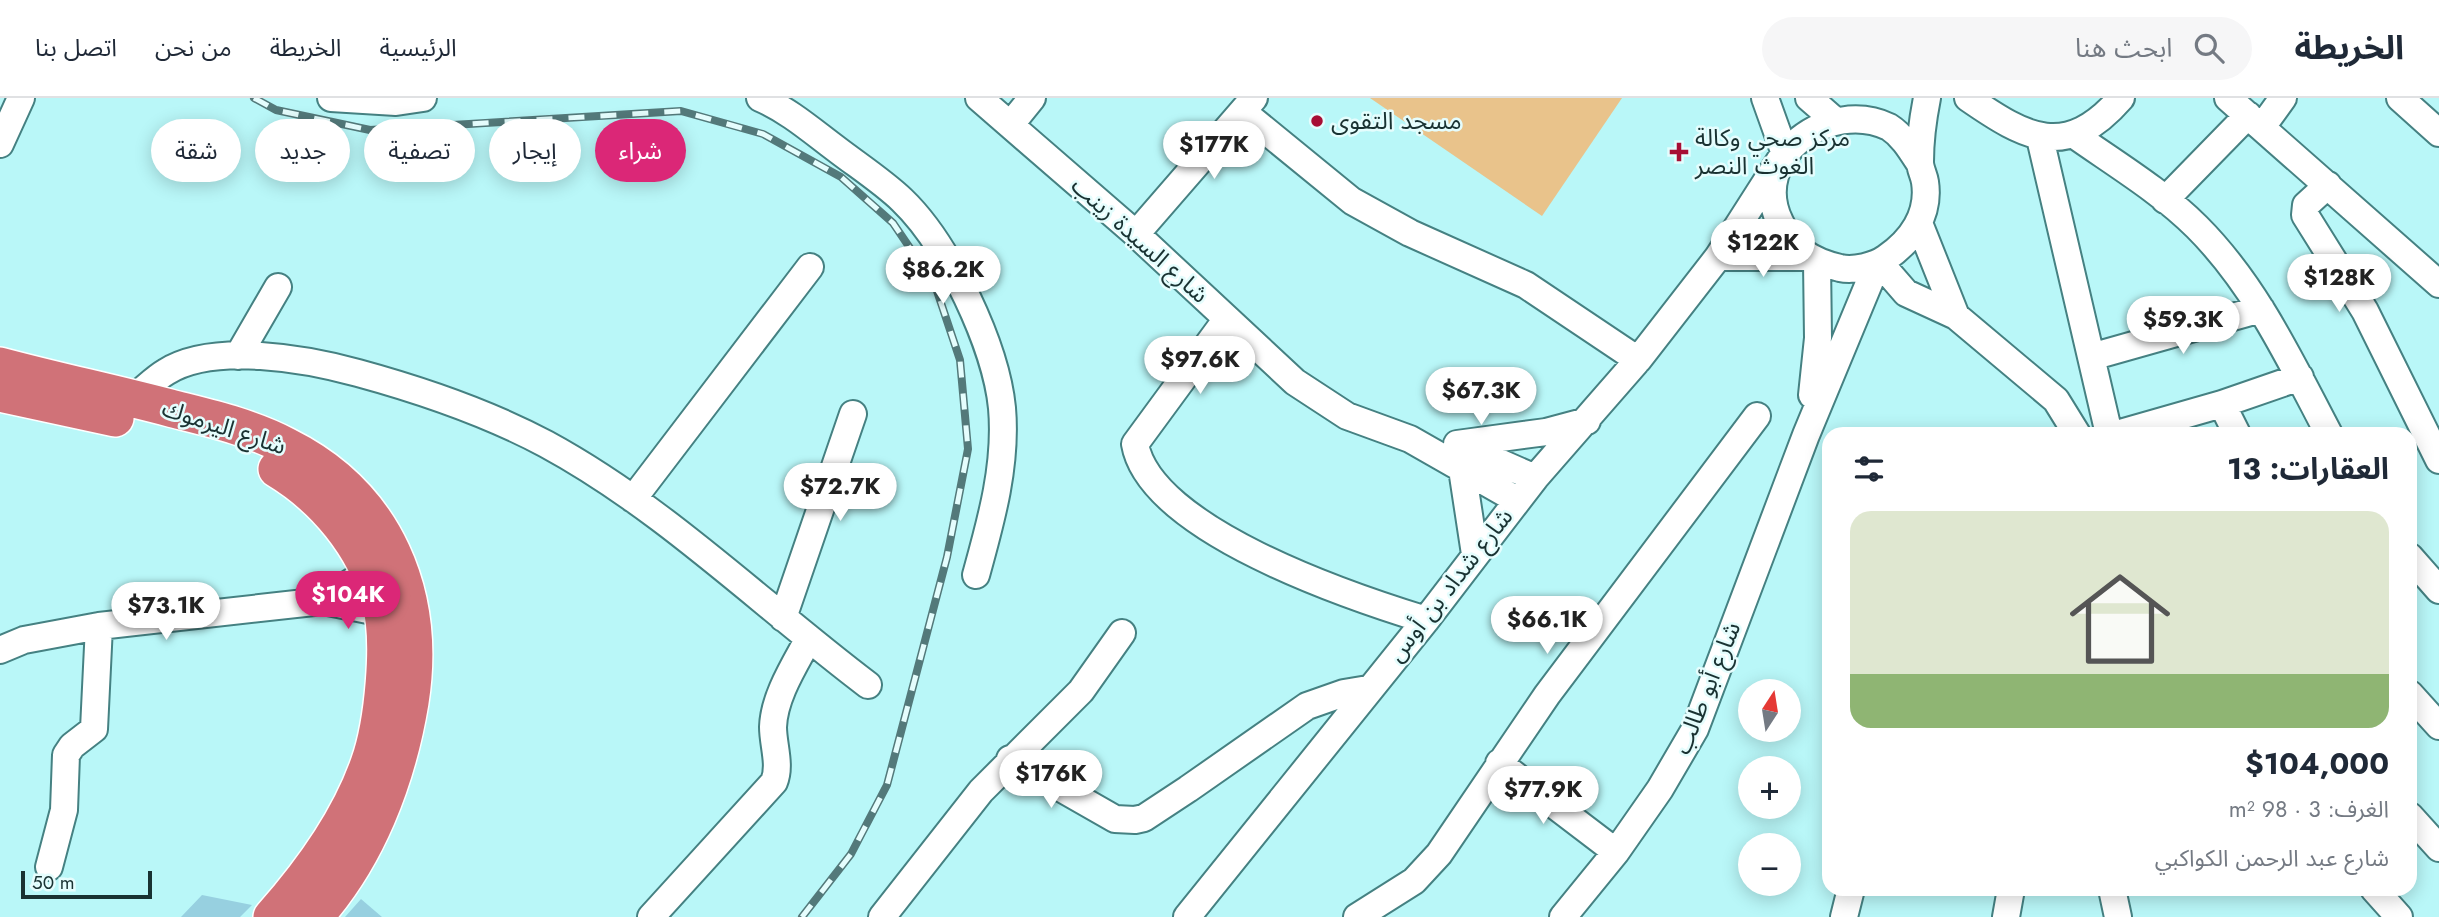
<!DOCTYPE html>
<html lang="ar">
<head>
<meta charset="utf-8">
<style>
  :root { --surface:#fff; --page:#f6f6f7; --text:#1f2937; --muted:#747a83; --line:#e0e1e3; --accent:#db2777 }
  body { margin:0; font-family:Jost,"Noto Sans Arabic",sans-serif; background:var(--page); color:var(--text); direction:rtl; height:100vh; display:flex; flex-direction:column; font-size:26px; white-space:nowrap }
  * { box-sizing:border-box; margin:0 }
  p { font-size:23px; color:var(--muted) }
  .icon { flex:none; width:38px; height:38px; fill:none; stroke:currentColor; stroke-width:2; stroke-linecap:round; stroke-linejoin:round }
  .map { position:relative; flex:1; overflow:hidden; direction:ltr }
  .side { position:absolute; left:1822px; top:329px; width:595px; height:469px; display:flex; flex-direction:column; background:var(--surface); border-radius:21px; box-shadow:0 4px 18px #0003; direction:rtl }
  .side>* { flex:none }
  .top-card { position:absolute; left:21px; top:21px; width:665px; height:63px; direction:rtl; display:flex; gap:14px }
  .needle { width:46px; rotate:12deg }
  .buttons { position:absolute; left:1738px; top:581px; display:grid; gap:14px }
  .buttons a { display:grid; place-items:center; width:63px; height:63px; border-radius:50%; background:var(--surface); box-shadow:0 4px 18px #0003; font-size:35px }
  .scale { position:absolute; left:21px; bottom:18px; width:131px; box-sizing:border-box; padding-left:7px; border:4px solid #193232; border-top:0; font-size:19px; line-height:24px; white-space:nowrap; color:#193232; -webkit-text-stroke:5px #e5fdfd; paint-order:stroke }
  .price { position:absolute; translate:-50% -60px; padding:0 16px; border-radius:24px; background:#fff; color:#222; font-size:23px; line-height:46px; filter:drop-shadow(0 2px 4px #0008) }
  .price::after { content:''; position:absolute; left:50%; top:42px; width:21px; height:16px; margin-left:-10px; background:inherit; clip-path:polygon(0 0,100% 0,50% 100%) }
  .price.current { background:var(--accent); color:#fff }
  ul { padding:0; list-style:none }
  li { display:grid; align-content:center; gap:14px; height:371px; padding:0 28px }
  li span { display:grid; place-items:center; height:217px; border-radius:21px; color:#555 }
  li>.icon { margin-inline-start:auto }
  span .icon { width:126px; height:126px; fill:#fffc; stroke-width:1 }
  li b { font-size:30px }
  h2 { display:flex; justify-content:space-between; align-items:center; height:84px; padding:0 28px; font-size:30px }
  .chip { padding:0 24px; border-radius:32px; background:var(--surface); box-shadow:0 4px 18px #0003; font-size:24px; line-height:63px }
  .chip.current { background:var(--accent); color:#fff }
  header { display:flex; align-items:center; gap:42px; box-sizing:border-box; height:98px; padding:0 35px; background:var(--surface); border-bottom:2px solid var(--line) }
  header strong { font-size:33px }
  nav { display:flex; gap:38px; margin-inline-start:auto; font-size:24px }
  .search { width:490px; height:63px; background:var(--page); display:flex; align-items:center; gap:18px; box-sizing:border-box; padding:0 24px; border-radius:38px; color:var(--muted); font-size:26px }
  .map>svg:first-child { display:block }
  .green { fill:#e9c38b }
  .building { fill:#97d0e0 }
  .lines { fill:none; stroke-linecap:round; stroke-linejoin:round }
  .minor-casing { stroke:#458182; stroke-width:30 }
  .highway-casing { stroke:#fff; stroke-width:40 }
  .minor { stroke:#fff; stroke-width:26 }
  .highway { stroke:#d07278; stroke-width:37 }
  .rail-casing { stroke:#53797a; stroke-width:8 }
  .rail { stroke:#e5fdfd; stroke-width:5; stroke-dasharray:16; stroke-linecap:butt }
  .poi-dot { fill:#a70d34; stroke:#e5fdfd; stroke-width:2.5 }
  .labels { text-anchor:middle; stroke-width:5; stroke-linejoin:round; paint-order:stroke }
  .poi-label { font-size:24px; fill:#193232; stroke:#e5fdfd; text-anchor:start }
  .street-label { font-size:24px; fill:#193232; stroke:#e5fdfd }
</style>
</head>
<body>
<header>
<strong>الخريطة</strong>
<div class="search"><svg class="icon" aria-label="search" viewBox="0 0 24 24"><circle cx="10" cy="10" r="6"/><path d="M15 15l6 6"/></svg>ابحث هنا</div>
<nav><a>الرئيسية</a><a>الخريطة</a><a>من نحن</a><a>اتصل بنا</a></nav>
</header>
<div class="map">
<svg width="2439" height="819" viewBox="0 0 2439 819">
  <rect width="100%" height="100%" fill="#b9f7f8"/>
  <path class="green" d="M1370,0H1622L1542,118Z"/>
  <path class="building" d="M202,797L252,807L240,819H181Z
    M361,801L382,819H345Z"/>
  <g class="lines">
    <defs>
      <path id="minor" d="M331,0L396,4L423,0
        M760,0C788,12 811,32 835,50C857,67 882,83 902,102C948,146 996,248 1002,310C1007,367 991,423 976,477
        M979,0L1136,136L1295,284L1347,318L1410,341L1517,402
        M1765,0L1784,53
        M1809,0L1832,20
        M1968,0C2026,40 2066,63 2121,0
        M2228,0L2439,186
        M2400,0L2439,35
        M1243,14L1352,103L1410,135L1526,187L1638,262
        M1011,26L1032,0
        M2262,29L2283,0
        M2073,36C2114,65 2161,93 2197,129C2256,188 2291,264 2329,336
        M2040,40L2109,336
        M0,46L21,0
        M1920,66C1911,52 1903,38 1889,29C1829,0 1748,59 1780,124C1793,152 1811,163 1840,170C1854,173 1875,168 1886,160C1911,143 1930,117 1925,84C1924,77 1920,71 1920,64C1920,43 1923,20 1927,0
        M2328,87L2306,107L2305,117L2365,213L2439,362
        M2165,102L2248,17
        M1919,125L1956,218
        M1136,136L1254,0
        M1718,159H1807
        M1880,165L1906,195L1956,218L2056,302L2077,336
        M1226,222L1135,346C1150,432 1351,499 1426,522
        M238,258L278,189
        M2091,259L2261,211
        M1812,297L1818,240L1817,164
        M133,300C144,292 154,281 166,274C214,244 307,261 358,275C424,293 486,314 546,346C664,410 762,507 868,587
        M2222,306L2237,336
        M2117,336L2222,306L2300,279
        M1457,346L1546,334L1587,323
        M1460,347L1535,380
        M1462,371L1475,456
        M633,401L810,169
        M2410,459L2439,492
        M323,503L368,473
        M783,520L853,316
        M0,552L24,542L99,528L323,503L383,515
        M2410,596L2439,628
        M1010,661L1115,721L1135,722L1144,720L1188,691L1307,608L1344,595L1368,591
        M1499,665L1616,754
        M2410,718L2439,750
        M49,769L64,712L66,657L72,648L94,631L99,528
        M2112,791L2118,819
        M2374,791L2399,819
        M651,819L774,684C781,667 773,647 773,629C774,599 794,568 808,542
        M882,819L981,693L1081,593L1122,535
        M1187,819L1426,522L1535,380L1638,262L1718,159L1780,62
        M1357,819L1414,783L1439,756L1547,597L1757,318
        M1563,819L1616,754L1660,691L1695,631L1806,337L1877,166
        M1844,819L1851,791
        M2006,819L2011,791"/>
      <path id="highway" d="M0,268C56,283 113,295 170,310C209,320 250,329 286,348C386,398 427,496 410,604C397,682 367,760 314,819
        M0,295L115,320
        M272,819C312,774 349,723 369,666C383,627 392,542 380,502C364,447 325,400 277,371"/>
    </defs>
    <use href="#minor" class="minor-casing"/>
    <use href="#highway" class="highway-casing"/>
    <use href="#minor" class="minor"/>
    <use href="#highway" class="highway"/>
    <defs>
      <path id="rail" d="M254,0L276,12L370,32L681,13L763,36L841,79L893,125L935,187L960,262L968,351L947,459L887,687L851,756L802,819"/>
    </defs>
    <use href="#rail" class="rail-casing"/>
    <use href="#rail" class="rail"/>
  </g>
  <g class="poi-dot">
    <circle cx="1317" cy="23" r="7"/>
    <path d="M1675.5 43.5h7v7h7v7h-7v7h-7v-7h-7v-7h7z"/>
  </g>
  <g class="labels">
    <g class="poi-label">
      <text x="1331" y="31">مسجد التقوى</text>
      <text x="1695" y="48">مركز صحي وكالة<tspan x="1695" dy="28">الغوث النصر</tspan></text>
    </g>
    <g class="street-label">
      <text transform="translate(1140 142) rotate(42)" y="8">شارع السيدة زينب</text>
      <text transform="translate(224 329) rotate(18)" y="8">شارع اليرموك</text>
      <text transform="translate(1450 487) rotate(-52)" y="8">شارع شداد بن أوس</text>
      <text transform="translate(1707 590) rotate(-68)" y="8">شارع أبو طالب</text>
    </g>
  </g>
</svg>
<div class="buttons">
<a><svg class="needle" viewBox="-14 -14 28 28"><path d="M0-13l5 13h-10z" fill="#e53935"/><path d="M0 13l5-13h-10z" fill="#747a83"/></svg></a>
<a>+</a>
<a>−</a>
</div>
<div class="scale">50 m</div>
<b class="price" style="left:1214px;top:83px">$177K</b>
<b class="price" style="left:1763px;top:181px">$122K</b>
<b class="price" style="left:943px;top:208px">$86.2K</b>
<b class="price" style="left:2339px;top:216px">$128K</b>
<b class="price" style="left:2183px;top:258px">$59.3K</b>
<b class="price" style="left:1200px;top:298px">$97.6K</b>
<b class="price" style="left:1481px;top:329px">$67.3K</b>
<b class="price" style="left:840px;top:425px">$72.7K</b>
<b class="price current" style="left:348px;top:533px">$104K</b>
<b class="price" style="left:166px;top:544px">$73.1K</b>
<b class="price" style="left:1547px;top:558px">$66.1K</b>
<b class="price" style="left:1051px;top:712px">$176K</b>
<b class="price" style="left:1543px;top:728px">$77.9K</b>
<div class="top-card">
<a class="chip current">شراء</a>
<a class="chip">إيجار</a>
<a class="chip">تصفية</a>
<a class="chip">جديد</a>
<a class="chip">شقة</a>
</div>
<section class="side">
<h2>العقارات: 13<svg class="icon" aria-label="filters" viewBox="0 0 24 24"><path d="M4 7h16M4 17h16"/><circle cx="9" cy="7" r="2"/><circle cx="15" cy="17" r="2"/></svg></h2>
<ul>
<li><span style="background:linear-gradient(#dfe7d0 75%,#8fb573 0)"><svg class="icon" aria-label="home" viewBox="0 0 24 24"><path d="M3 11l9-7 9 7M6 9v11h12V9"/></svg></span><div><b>$104,000</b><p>الغرف: 3 · 98 m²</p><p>شارع عبد الرحمن الكواكبي</p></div></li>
</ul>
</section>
</div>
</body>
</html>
